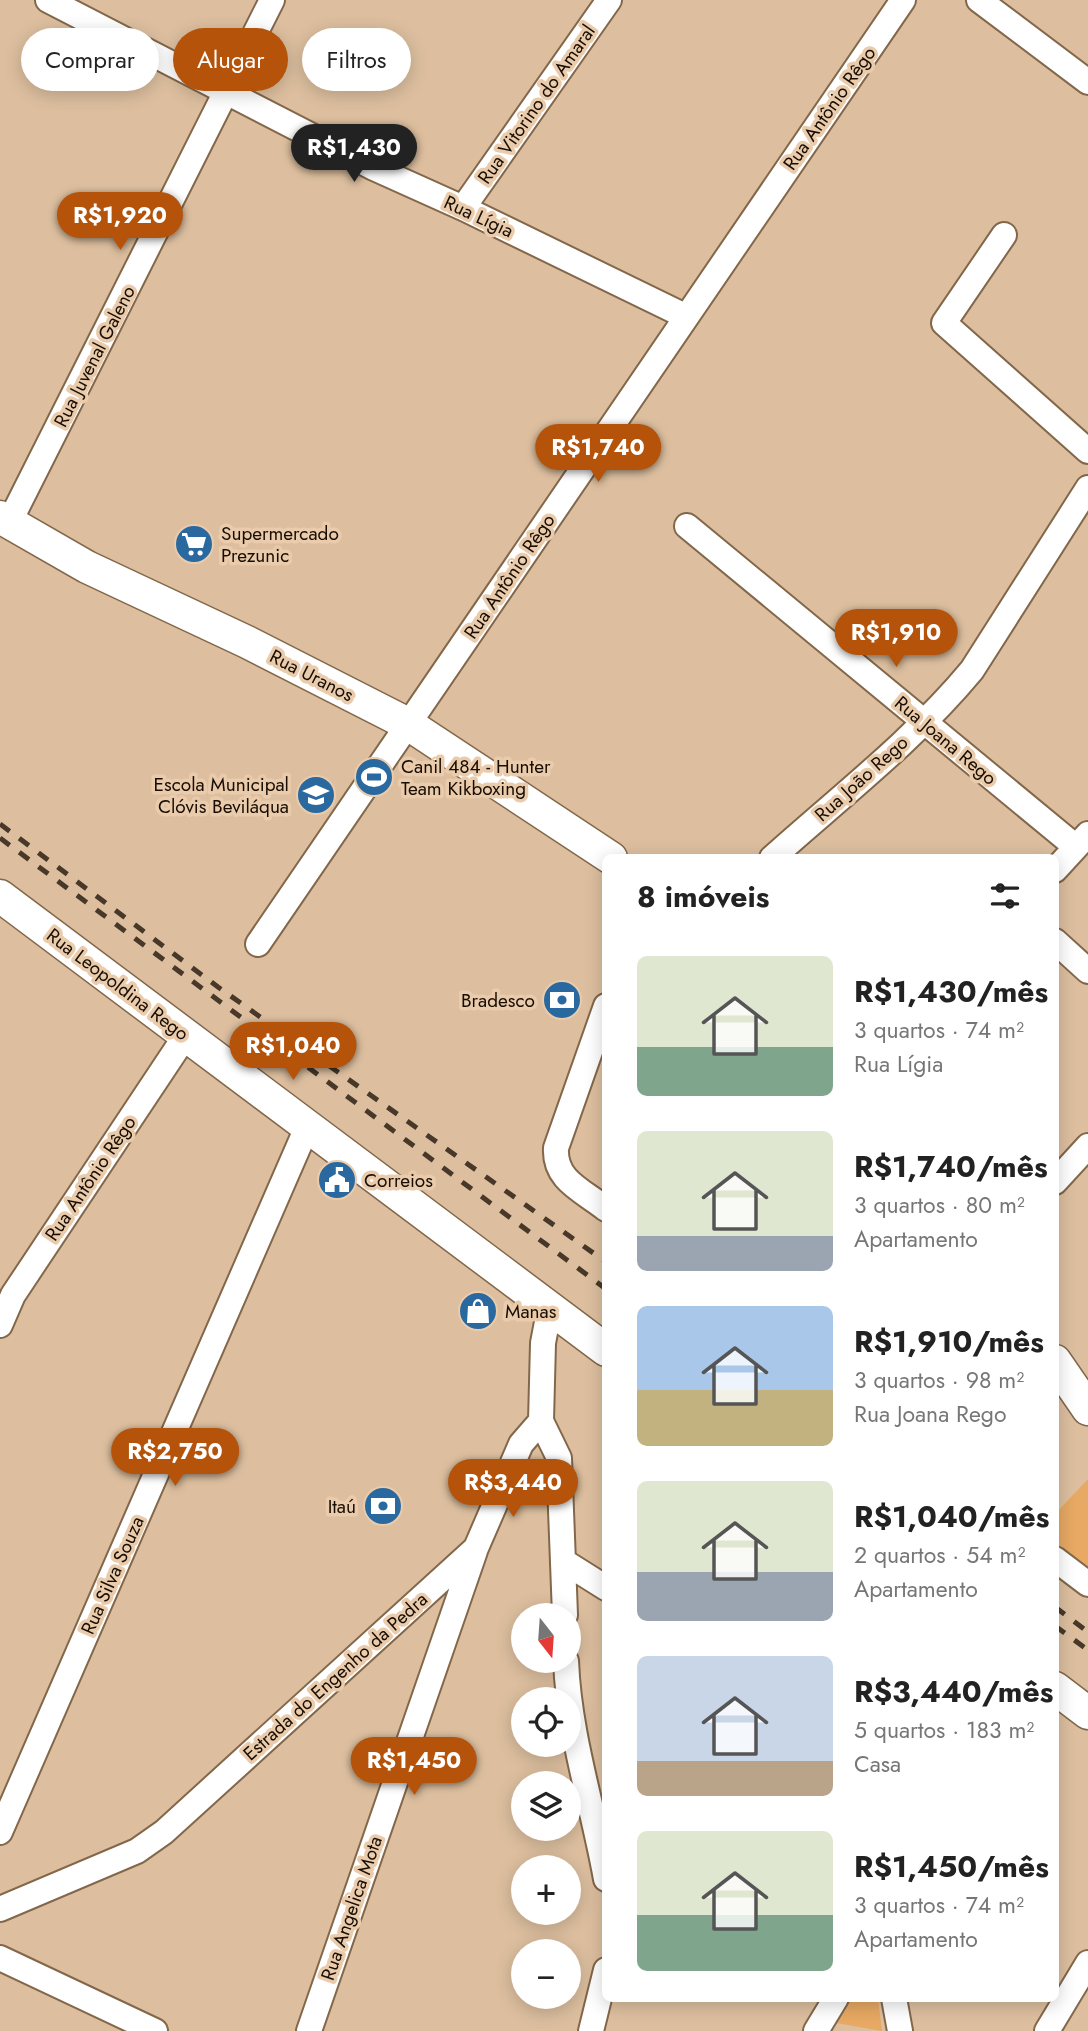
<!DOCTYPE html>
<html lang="pt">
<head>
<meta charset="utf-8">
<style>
  :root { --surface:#fff; --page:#f2f2f2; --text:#222; --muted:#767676; --accent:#b45309 }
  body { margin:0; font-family:Jost,sans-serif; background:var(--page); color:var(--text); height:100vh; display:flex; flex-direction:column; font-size:26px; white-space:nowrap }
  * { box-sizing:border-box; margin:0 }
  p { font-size:23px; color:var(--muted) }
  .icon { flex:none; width:38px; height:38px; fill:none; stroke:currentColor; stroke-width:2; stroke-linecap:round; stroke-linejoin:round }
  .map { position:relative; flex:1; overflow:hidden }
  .details { position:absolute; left:602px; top:854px; width:457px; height:1148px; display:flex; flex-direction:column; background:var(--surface); border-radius:10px; box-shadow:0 4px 18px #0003 }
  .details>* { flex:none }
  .top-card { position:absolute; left:21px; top:28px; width:476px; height:63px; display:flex; gap:14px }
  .needle { width:46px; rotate:163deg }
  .buttons { position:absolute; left:511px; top:1603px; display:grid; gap:14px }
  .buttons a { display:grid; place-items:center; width:70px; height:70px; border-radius:50%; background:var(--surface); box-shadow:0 4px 18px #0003; font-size:35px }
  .price { position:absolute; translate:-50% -60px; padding:0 16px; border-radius:24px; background:var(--accent); color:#fff; font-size:23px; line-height:46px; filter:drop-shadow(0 2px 4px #0008) }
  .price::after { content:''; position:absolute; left:50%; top:42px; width:21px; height:16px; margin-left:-10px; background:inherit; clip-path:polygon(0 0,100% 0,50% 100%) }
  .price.selected { background:#222; color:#fff }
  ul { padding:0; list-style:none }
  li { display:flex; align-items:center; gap:21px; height:175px; padding:0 35px }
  li span { display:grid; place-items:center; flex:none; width:196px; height:140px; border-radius:10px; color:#555 }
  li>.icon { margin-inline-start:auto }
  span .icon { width:84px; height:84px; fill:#fffc; stroke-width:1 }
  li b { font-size:30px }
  h2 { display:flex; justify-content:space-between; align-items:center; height:84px; padding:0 35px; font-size:30px }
  .pill { padding:0 24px; border-radius:32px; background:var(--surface); box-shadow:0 4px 18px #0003; font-size:24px; line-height:63px }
  .pill.selected { background:var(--accent); color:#fff }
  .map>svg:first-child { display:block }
  .green { fill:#e7a963 }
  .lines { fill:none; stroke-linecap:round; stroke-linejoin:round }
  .minor-casing { stroke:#82674a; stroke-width:28 }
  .major-casing { stroke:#82674a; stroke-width:35 }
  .minor { stroke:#fff; stroke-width:24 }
  .major { stroke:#fff; stroke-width:32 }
  .rail { stroke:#473829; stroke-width:5; stroke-dasharray:12 12; stroke-linecap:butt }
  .labels { text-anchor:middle; stroke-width:7; stroke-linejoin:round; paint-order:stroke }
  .street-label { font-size:19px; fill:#170d03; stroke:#eaccac }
  .poi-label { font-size:19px; fill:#170d03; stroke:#eaccac; text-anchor:start }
</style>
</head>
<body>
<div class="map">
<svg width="1088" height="2031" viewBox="0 0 1088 2031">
  <rect width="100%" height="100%" fill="#ddbf9f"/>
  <path class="green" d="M1088,1479V1570L1055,1541V1514Z
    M844,1999H878L882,2031L830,2022Z"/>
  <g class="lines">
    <defs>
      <path id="minor" d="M48,0L374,168L463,208L685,316
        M979,0L1088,82
        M463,208L609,0
        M1004,235L944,323L1088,451
        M9,523L272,0
        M687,526L1076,847
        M772,858C840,797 914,740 972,670L1088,488
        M1055,870L1088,834
        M1055,941L1088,971
        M258,944L903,0
        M606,1006L556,1148C554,1180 582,1190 606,1209
        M1055,1182L1088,1146
        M0,1325L13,1295L186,1035
        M541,1421L559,1458L565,1615
        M1055,1559L1088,1584
        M563,1561L606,1588
        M566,1661C569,1736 593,1806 606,1879
        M0,1832L308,1125
        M0,1909L137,1851L164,1832L476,1548L521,1444L541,1421L543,1343L547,1322L554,1311
        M0,1958L155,2031
        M894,1998L900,2031
        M309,2031L475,1551
        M591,2031L606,1970
        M816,2031L836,1998
        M1047,2031L1088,1963"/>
      <path id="major" d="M0,517L87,567L247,642L408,724L611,858
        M0,896L606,1350
        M1055,1361L1088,1409
        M1055,1688L1088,1713"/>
    </defs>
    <use href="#minor" class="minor-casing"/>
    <use href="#major" class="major-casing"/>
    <use href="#minor" class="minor"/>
    <use href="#major" class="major"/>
    <path class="rail" d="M0,824L218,987L606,1262
      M0,838L606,1289
      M1055,1607L1088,1632
      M1055,1626L1088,1650"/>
  </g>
  <defs>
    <symbol id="supermarket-disc" viewBox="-11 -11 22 22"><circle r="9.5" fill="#2a69a0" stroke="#eaccac"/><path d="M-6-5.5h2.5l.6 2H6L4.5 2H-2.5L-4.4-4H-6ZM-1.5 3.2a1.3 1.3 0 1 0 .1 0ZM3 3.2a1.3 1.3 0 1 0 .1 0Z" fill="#fff"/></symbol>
    <symbol id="stadium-disc" viewBox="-11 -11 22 22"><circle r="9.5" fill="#2a69a0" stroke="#eaccac"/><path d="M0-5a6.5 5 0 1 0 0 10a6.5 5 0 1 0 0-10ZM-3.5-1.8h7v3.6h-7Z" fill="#fff"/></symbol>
    <symbol id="school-disc" viewBox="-11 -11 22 22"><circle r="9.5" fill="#2a69a0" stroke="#eaccac"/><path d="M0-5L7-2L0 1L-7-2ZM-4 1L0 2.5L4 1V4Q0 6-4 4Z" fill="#fff"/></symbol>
    <symbol id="bank-disc" viewBox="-11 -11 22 22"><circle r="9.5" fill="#2a69a0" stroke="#eaccac"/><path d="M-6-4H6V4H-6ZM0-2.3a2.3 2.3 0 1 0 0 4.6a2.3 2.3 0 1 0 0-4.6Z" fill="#fff"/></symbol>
    <symbol id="civic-disc" viewBox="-11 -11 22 22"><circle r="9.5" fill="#2a69a0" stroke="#eaccac"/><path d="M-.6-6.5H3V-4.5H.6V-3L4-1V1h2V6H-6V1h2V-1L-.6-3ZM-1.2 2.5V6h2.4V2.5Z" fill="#fff"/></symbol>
    <symbol id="shop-disc" viewBox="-11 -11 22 22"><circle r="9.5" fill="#2a69a0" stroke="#eaccac"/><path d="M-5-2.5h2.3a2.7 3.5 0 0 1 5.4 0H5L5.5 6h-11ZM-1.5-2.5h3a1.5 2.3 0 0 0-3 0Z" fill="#fff"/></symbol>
  </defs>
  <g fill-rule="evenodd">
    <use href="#supermarket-disc" x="172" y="522" width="44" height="44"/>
    <use href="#stadium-disc" x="352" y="755" width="44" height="44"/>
    <use href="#school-disc" x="294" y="773" width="44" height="44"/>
    <use href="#bank-disc" x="540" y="978" width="44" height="44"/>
    <use href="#civic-disc" x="315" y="1158" width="44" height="44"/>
    <use href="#shop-disc" x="456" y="1289" width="44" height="44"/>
    <use href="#bank-disc" x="361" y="1484" width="44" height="44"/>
  </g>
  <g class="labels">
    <g class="street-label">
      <text transform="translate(536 104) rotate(-55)" y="7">Rua Vitorino do Amaral</text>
      <text transform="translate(829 108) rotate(-55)" y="7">Rua Antônio Rêgo</text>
      <text transform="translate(479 216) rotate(25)" y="7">Rua Lígia</text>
      <text transform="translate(94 356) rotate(-63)" y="7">Rua Juvenal Galeno</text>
      <text transform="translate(509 576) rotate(-56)" y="7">Rua Antônio Rêgo</text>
      <text transform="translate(312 675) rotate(27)" y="7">Rua Uranos</text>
      <text transform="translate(946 740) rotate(40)" y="7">Rua Joana Rego</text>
      <text transform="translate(861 778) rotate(-42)" y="7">Rua João Rego</text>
      <text transform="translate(118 984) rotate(37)" y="7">Rua Leopoldina Rego</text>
      <text transform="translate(90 1178) rotate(-56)" y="7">Rua Antônio Rêgo</text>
      <text transform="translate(112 1575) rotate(-66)" y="7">Rua Silva Souza</text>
      <text transform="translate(335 1676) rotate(-42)" y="7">Estrada do Engenho da Pedra</text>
      <text transform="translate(351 1908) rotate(-71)" y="7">Rua Angelica Mota</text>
    </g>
    <g class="poi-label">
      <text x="221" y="540">Supermercado<tspan x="221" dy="22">Prezunic</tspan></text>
      <text x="401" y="773">Canil 484 - Hunter<tspan x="401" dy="22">Team Kikboxing</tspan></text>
      <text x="289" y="791" text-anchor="end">Escola Municipal<tspan x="289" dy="22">Clóvis Beviláqua</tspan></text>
      <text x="535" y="1007" text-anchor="end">Bradesco</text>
      <text x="364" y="1187">Correios</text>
      <text x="505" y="1318">Manas</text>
      <text x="356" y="1513" text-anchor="end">Itaú</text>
    </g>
  </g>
</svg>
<div class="buttons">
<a><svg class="needle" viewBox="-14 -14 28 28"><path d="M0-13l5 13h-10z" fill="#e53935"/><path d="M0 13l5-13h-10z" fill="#767676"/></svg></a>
<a><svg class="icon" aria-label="locate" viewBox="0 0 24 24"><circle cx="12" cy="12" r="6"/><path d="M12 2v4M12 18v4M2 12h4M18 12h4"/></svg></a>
<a><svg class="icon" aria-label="layers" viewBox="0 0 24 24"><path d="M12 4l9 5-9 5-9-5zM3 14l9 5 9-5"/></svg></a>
<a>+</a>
<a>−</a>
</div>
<b class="price selected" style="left:354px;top:184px">R$1,430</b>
<b class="price" style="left:120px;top:252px">R$1,920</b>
<b class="price" style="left:598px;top:484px">R$1,740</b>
<b class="price" style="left:896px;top:669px">R$1,910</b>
<b class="price" style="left:293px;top:1082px">R$1,040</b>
<b class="price" style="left:175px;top:1488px">R$2,750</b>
<b class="price" style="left:513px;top:1519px">R$3,440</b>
<b class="price" style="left:414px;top:1797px">R$1,450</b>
<div class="top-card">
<a class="pill">Comprar</a>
<a class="pill selected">Alugar</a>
<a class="pill">Filtros</a>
</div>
<section class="details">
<h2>8 imóveis<svg class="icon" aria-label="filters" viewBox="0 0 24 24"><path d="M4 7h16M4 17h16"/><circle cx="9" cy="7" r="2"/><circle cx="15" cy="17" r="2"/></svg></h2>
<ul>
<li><span style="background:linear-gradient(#dfe7d0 65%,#7fa58c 0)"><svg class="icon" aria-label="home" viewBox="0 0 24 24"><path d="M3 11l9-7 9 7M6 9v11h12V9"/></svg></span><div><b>R$1,430/mês</b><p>3 quartos · 74 m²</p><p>Rua Lígia</p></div></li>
<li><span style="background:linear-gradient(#dfe7d0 75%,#9aa5b1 0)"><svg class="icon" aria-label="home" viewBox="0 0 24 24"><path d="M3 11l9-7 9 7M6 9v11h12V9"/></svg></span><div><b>R$1,740/mês</b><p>3 quartos · 80 m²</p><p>Apartamento</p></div></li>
<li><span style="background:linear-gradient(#a9c7e8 60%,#c2b280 0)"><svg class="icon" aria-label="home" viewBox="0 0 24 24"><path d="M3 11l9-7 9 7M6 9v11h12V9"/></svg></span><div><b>R$1,910/mês</b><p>3 quartos · 98 m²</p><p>Rua Joana Rego</p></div></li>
<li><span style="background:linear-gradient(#dfe7d0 65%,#9aa5b1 0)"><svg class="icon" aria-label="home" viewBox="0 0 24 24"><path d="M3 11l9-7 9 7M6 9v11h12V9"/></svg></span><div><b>R$1,040/mês</b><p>2 quartos · 54 m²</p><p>Apartamento</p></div></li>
<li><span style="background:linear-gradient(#c9d6e8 75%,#b9a48a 0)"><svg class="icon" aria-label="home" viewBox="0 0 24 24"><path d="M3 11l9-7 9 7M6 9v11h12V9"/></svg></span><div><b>R$3,440/mês</b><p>5 quartos · 183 m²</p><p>Casa</p></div></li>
<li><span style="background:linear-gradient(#dfe7d0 60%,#7fa58c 0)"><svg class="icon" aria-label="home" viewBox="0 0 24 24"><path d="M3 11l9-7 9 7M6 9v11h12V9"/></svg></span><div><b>R$1,450/mês</b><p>3 quartos · 74 m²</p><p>Apartamento</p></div></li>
</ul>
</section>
</div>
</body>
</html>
